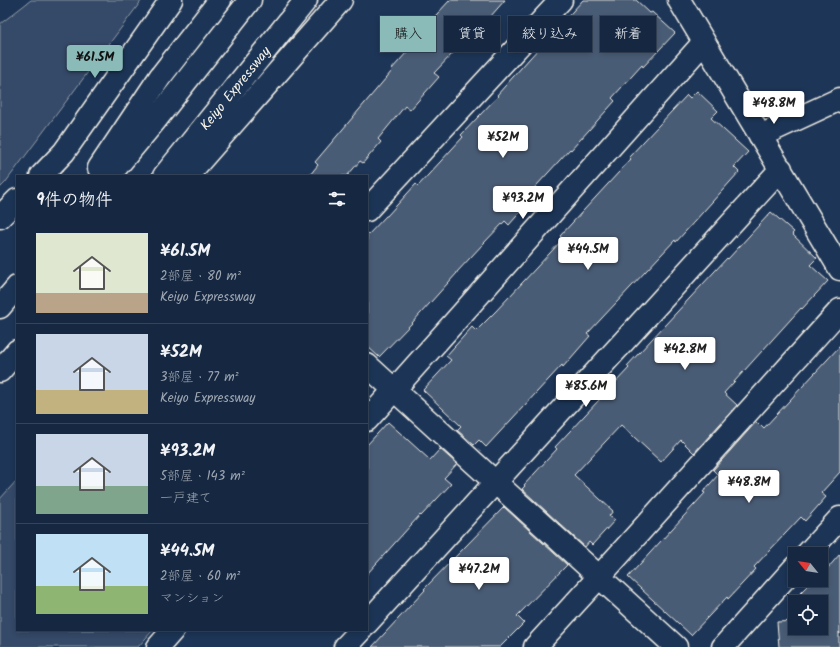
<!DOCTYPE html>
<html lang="ja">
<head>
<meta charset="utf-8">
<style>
  :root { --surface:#162841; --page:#1f3048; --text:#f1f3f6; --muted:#9ea6b1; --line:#35445a; --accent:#8bbbb9 }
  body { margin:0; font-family:Kalam,"Klee One",sans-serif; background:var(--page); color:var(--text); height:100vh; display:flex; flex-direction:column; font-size:15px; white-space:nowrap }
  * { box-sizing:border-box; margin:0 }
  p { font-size:13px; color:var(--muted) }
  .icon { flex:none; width:22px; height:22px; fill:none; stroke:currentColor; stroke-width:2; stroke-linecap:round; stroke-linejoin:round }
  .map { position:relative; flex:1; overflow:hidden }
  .details { position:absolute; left:16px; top:175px; width:352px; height:456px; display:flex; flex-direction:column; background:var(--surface); border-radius:0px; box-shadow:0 2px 6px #0003,0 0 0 1px var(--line) }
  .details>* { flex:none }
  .banner { position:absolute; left:380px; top:16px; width:380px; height:36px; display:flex; gap:8px }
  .needle { width:26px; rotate:300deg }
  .fabs { position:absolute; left:788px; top:547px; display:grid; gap:8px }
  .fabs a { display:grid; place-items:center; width:40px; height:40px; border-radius:0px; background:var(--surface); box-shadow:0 2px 6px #0003,0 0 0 1px var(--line); font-size:20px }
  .price { position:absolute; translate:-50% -34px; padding:0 9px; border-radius:4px; background:#fff; color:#222; font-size:13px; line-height:26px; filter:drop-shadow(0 1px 2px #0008) }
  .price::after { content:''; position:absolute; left:50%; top:24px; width:12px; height:9px; margin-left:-6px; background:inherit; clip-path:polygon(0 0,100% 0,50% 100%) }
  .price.active { background:var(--accent); color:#111 }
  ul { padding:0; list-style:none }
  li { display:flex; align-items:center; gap:12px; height:100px; padding:0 20px }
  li+li { border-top:1px solid var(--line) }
  li span { display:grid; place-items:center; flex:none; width:112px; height:80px; border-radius:0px; color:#555 }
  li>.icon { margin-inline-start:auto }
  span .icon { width:48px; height:48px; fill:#fffc; stroke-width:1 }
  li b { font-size:17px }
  h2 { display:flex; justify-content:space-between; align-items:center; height:48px; padding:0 20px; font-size:17px }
  .tag { padding:0 14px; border-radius:0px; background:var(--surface); box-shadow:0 2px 6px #0003,0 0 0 1px var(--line); font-size:14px; line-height:36px }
  .tag.active { background:var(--accent); color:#111 }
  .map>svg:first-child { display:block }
  .green { fill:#354a67; stroke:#949ea8 }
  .building { fill:#485b74; stroke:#f4f1e8 }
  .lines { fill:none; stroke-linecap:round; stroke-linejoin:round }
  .minor-casing { stroke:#f4f1e8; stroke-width:25 }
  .highway-casing { stroke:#f4f1e8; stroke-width:25 }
  .minor { stroke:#1d3557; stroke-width:22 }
  .highway { stroke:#1d3557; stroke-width:22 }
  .labels { text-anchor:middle; stroke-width:3; stroke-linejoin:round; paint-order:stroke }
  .street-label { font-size:14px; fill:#f4f1e8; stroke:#1d3557 }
</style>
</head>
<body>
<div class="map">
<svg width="840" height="647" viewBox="0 0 840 647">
  <rect width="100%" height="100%" fill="#1d3557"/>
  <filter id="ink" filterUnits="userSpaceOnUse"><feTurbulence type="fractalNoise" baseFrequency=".025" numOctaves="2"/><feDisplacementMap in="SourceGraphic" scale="8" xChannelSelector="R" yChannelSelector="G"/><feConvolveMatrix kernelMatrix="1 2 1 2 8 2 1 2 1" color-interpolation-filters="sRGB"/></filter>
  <g filter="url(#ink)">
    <path class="green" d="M31,0H142L5,183L0,188V24Z
      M17,480V630H153L138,647H0V499Z"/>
    <path class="building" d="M450,0H505L475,34L473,32L434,73L439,77L410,110L405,106L378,139L381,142L363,163L360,161L347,176H309L318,165L315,162L392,71L391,70L415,43L412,41Z
      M583,0H636L650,13L652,12L675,33L643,67L642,65L612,98L615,101L571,150L570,149L526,197L519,205L523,209L509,225L505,221L483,244L457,272V273L412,323L379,357L367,346V236L386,216H387L416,184L418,186L463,137L461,135L498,96L497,95L530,58Z
      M697,91L718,111L711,118L748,152L734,167L739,172L676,242L675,240L587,334L590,336L563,367L562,365L486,447L479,440L474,445L457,430L461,426L423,390L451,360L446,356L472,327L476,331L496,311L563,239L560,236L631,159L629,157L687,95L690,98Z
      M771,212L794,232L792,234L817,258L810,265L828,281L802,309L801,308L724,393L737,405L694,453L681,440L661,462L621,425L574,475L613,511L609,516L615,520L592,545L589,542L585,547L522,489L525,486L524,485L557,449L555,447L629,368L627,366L727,258L728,259Z
      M840,346V472L821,493L826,497L805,521L801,517L754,567L756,569L728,599L727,597L691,635L628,577L705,493L703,492L718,475L713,470L756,422L760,426L761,425L764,428Z
      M388,422L430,460L440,449L457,464L444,478L451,484L421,516L420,515L367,574V445Z
      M504,507L567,565L517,616L524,623L500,647H372L425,590L424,589Z
      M840,554V634L839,632V647H779L777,622L795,621V628H821V620H826L821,614V602H809L800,593L813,580H821V572L825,568L827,569Z"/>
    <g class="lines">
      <defs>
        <path id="minor" d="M679,0L840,269
          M760,136L840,99
          M41,176L64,152L171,0
          M367,210L561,0
          M0,217L17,200
          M367,365L676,647
          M367,420L394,390L704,42
          M807,554L840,518
          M367,623L781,169
          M158,647L173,630
          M345,647L361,630
          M535,647L599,577L840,310
          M723,647L795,567"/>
        <g id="highway">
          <path d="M99,168L160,77L220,0"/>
          <path d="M109,176L154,122L250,0"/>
          <path id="s1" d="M164,176L306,0"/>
          <path d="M187,176L341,0"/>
          <path d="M0,307L17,287"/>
          <path d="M0,371L17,351"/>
        </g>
      </defs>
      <use href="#minor" class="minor-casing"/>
      <use href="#highway" class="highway-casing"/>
      <use href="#minor" class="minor"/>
      <use href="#highway" class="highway"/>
    </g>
  </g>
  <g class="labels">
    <g class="street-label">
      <text dy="5" stroke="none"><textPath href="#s1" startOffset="113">Keiyo Expressway</textPath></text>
    </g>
  </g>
</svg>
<div class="fabs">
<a><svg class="needle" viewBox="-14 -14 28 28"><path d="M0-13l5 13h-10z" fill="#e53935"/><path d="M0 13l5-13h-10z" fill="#9ea6b1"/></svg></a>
<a><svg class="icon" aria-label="locate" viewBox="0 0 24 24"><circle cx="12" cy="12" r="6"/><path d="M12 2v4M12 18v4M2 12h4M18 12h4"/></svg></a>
</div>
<b class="price active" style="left:95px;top:79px">¥61.5M</b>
<b class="price" style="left:774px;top:125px">¥48.8M</b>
<b class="price" style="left:503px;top:159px">¥52M</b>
<b class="price" style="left:523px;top:220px">¥93.2M</b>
<b class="price" style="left:588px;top:271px">¥44.5M</b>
<b class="price" style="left:685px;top:371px">¥42.8M</b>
<b class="price" style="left:586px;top:408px">¥85.6M</b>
<b class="price" style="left:749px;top:504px">¥48.8M</b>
<b class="price" style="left:479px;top:591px">¥47.2M</b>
<div class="banner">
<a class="tag active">購入</a>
<a class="tag">賃貸</a>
<a class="tag">絞り込み</a>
<a class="tag">新着</a>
</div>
<section class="details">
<h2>9件の物件<svg class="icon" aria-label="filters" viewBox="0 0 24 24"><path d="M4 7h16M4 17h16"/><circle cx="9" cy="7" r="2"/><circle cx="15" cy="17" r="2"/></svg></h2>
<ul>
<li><span style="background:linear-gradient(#dfe7d0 75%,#b9a48a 0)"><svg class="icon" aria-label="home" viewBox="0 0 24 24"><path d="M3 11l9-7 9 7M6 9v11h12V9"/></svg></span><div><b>¥61.5M</b><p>2部屋 · 80 m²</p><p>Keiyo Expressway</p></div></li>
<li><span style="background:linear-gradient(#c9d6e8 70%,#c2b280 0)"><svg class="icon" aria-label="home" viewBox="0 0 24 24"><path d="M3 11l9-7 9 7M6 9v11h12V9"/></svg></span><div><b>¥52M</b><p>3部屋 · 77 m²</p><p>Keiyo Expressway</p></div></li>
<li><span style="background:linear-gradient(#c9d6e8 65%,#7fa58c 0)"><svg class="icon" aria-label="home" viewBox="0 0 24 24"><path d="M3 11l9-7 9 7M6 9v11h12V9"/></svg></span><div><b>¥93.2M</b><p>5部屋 · 143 m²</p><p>一戸建て</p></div></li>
<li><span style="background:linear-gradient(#bfe0f5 65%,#8fb573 0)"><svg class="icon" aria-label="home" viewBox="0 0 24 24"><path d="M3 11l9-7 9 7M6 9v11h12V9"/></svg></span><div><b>¥44.5M</b><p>2部屋 · 60 m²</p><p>マンション</p></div></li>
</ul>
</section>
</div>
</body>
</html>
